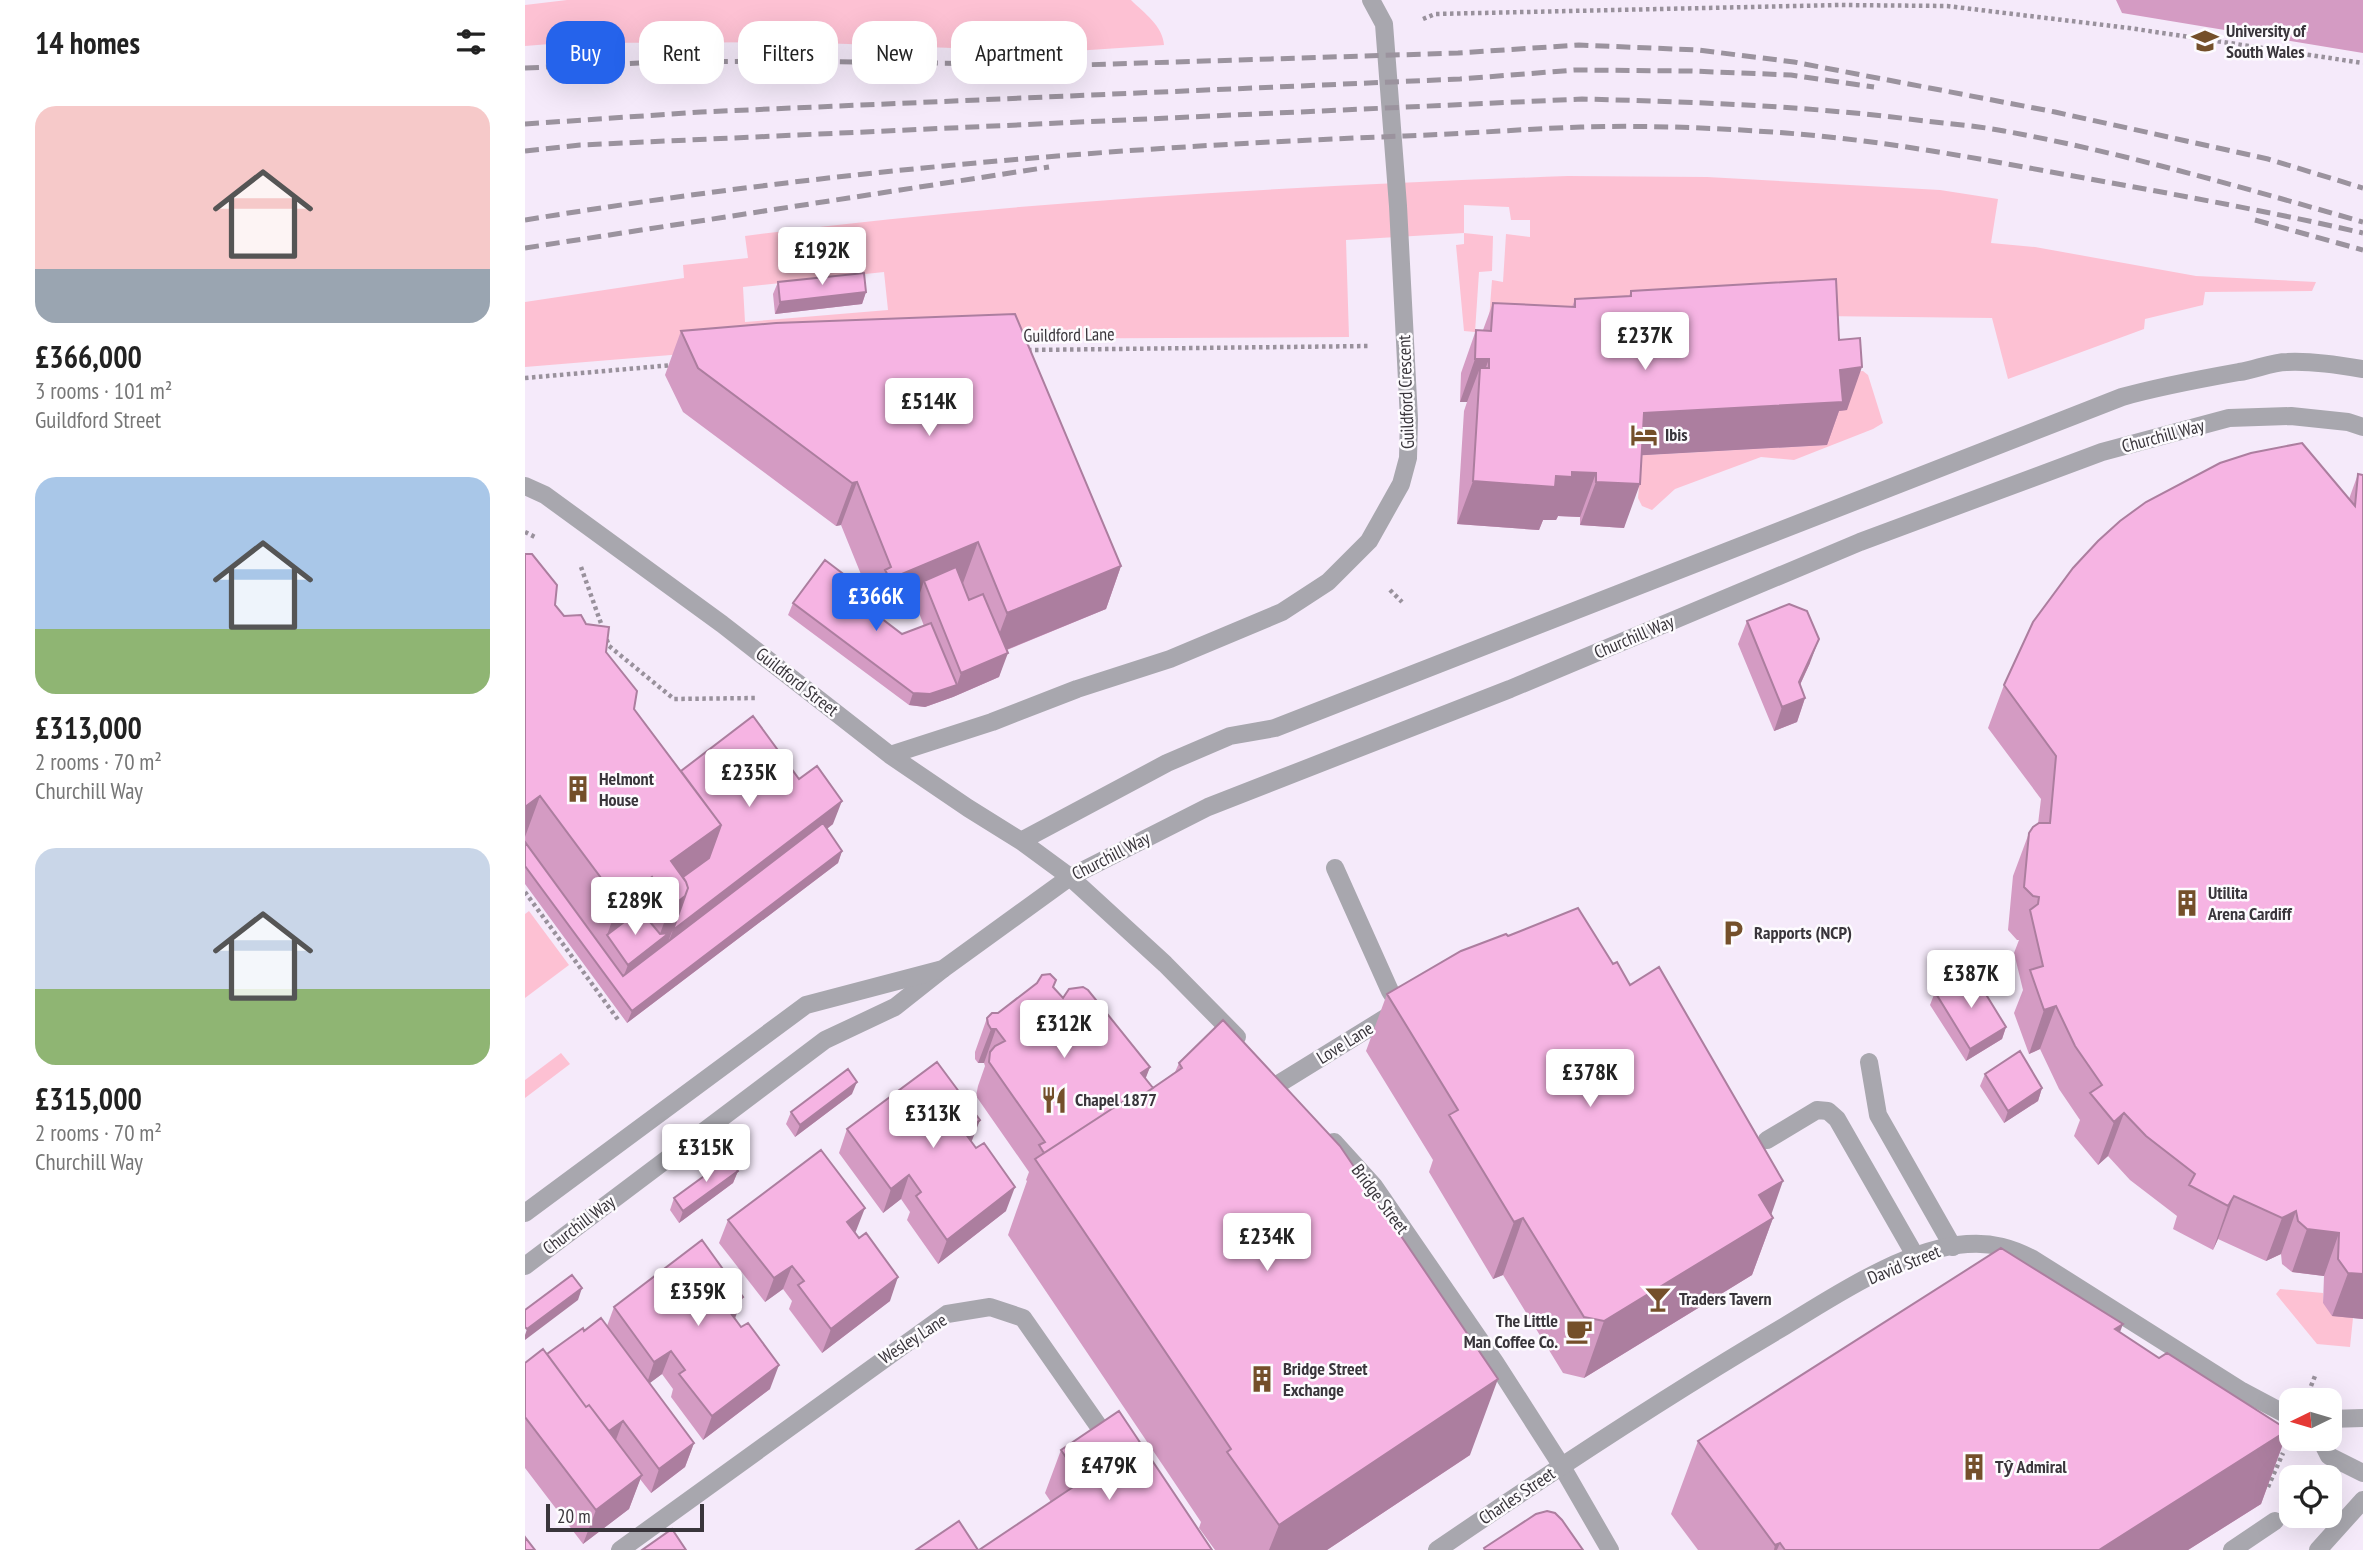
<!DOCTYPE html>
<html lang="en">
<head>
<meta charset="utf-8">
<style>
  :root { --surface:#fff; --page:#f2f2f2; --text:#222; --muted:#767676; --accent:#2563eb }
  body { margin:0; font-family:"PT Sans Narrow",sans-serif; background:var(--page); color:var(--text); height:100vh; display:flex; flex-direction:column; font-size:26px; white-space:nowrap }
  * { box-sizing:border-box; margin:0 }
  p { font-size:23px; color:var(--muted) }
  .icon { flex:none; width:38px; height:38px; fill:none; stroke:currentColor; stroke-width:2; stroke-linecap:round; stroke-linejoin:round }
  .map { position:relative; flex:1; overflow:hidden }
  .sheet { display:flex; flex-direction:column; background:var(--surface); width:525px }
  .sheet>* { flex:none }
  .top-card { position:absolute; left:21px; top:21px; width:665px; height:63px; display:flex; gap:14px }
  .needle { width:46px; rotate:265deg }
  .buttons { position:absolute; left:1754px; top:1388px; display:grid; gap:14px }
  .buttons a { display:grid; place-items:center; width:63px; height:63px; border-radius:14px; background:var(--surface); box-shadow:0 7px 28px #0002; font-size:35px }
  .scale { position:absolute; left:21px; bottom:18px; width:158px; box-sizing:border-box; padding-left:7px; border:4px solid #39353b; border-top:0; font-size:19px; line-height:24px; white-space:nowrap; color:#39353b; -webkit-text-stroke:5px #fdfbfe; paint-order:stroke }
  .price { position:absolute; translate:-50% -60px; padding:0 16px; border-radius:7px; background:#fff; color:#222; font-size:23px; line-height:46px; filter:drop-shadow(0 2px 4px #0008) }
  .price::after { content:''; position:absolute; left:50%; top:42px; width:21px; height:16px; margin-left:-10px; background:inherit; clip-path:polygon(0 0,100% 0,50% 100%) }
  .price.selected { background:var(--accent); color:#fff }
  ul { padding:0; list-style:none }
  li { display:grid; align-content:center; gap:14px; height:371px; padding:0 35px }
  li span { display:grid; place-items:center; height:217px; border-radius:21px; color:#555 }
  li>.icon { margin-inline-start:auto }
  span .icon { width:126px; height:126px; fill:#fffc; stroke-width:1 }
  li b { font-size:30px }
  h2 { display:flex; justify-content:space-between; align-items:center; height:84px; padding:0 35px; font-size:30px }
  .pill { padding:0 24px; border-radius:21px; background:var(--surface); box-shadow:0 7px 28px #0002; font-size:24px; line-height:63px }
  .pill.selected { background:var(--accent); color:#fff }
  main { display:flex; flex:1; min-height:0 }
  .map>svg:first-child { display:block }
  .green { fill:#fdc1d3; fill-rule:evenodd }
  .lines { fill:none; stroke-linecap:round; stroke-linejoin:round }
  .path { stroke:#99919c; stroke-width:4.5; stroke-dasharray:3.5 3.5; stroke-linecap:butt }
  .lane { stroke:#a8a7ae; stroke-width:18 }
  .street { stroke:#a8a7ae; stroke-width:18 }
  .rail { stroke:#9b939e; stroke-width:5; stroke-dasharray:14 7; stroke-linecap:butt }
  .wall { fill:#d49bc3; fill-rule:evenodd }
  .shaded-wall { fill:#ac7e9f }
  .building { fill:#f6b4e3; stroke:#ac7e9f; stroke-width:2 }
  .labels { text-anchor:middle; stroke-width:5; stroke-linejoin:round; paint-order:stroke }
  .poi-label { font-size:18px; font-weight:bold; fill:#39353b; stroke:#fdfbfe; text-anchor:start }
  .street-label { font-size:18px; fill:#39353b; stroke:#fdfbfe }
</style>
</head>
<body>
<main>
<section class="sheet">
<h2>14 homes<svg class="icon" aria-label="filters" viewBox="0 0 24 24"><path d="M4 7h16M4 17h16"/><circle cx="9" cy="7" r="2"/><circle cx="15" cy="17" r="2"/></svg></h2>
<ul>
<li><span style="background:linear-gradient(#f6c9c9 75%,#9aa5b1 0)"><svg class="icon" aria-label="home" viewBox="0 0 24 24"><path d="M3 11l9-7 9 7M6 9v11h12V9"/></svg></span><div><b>£366,000</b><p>3 rooms · 101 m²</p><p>Guildford Street</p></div></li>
<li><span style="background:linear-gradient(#a9c7e8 70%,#8fb573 0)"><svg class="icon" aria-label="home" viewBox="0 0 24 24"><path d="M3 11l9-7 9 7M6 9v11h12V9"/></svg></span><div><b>£313,000</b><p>2 rooms · 70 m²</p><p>Churchill Way</p></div></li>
<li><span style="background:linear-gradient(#c9d6e8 65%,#8fb573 0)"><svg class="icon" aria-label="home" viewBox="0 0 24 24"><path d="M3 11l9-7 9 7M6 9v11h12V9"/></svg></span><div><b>£315,000</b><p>2 rooms · 70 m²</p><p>Churchill Way</p></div></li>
</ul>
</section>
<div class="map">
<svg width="1838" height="1550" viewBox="0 0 1838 1550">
  <rect width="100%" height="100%" fill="#f5eafa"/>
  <path class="green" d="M42,0H606C619,13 638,26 639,45L535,52L270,42L37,43L0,46V5Z
    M1043,176L1182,177L1415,190L1473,199L1466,243L1510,247L1671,276L1791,282L1787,291L1680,292L1678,305L1620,319L1619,329L1483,379L1467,318L1293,316L963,333L967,280L978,282L981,234L1005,237V220H986L984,207L939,205V233L968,236L967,271L954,272L950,332L939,331L931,245L939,244V233L821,240L824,337L437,339L231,348L0,367V302L159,278L158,265L223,258L220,236C493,201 768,186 1043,176ZM359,272L363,310L220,322L218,287Z
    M1338,371L1343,375L1358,423L1348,429L1269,460L1236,457L1150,489L1127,510L1117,506L1113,498L1115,473L1104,456L1302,445L1315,373Z
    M4,911L44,965L0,998V914Z
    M36,1053L45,1064L0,1098V1080Z
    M1755,1289L1798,1293V1303L1828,1318L1825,1347L1792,1344L1751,1294Z"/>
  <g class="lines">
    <path class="path" d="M898,19L910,14L1315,5L1422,6L1604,28L1838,63
      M503,350L844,346
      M0,378L148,365
      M0,532L12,538
      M56,567L84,646L149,699L232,698
      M865,590L877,602
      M0,892L94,1021
      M1786,1386L1790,1376
      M1743,1487L1758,1453"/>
    <path class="lane" d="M810,868L865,991L876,1008
      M1344,1062L1353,1115L1428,1247
      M755,1083L870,1012
      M1242,1140L1292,1110L1303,1111L1312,1119L1391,1257
      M0,1266L300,1040L370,1007L418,969
      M1036,1465L1085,1550
      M95,1550L422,1314L465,1307L498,1318L586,1444"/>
    <path class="street" d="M0,486L20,495L197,624L365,755L443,808L496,841L545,877L640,964L712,1037
      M365,755L467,722L552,689L645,659L757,612L803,582L844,541L876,484L883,458L884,419L873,206L859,24L846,0
      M496,841L642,763L705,736L750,728L1597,397C1636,386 1675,379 1714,372C1730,370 1746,362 1762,362C1788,361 1813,365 1838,369
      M809,1142L849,1186L970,1362L1036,1465
      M0,1213L281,1005L418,969L545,877L683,807L985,689L1335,542L1577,452L1704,418L1766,416L1823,422L1838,427
      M1804,1419L1838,1418
      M1795,1438L1804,1456L1838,1473
      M912,1550C1026,1472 1141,1396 1260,1326C1313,1294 1379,1249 1442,1244C1467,1242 1487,1248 1508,1259L1717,1391L1766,1417
      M1707,1550L1750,1521
      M1793,1550L1838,1500"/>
    <path class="rail" d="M0,68L139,62L253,61L555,65L933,53L1054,45L1173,50L1269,62L1530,112L1743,159L1838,188
      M0,124L176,112L935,79L1050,70L1166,71L1266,75L1349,87
      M0,151L55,145L1057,99C1172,102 1286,106 1400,121C1426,124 1453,126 1479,131C1600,153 1719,188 1838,222
      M0,220C291,172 585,147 880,136C938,134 997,129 1056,127C1124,125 1193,128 1261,133C1354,140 1445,157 1537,174C1637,192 1738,210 1838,233
      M1730,220L1838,250
      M0,248L524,167"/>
  </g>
  <path class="wall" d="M1591,0H1838V53L1597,13Z
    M253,282L341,292L337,304L250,314L248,294Z
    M1106,291L1314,340L1322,410L1314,411L1302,445L1117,455L1099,528L1055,525V517L1033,516L1031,520H1018L1014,530L932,524L939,411L942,402H935L936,373L951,330H958L968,303L1047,307L1050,299L1104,296Z
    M156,331L596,566L581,609L482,650L474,677L428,697L400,707L384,705L263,615L268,603L333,601L346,610L348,604L316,525L311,526L158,412L140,375ZM391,605L399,626L377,634L357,619Z
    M1833,474L1838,1319L1807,1316L1798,1303L1799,1276L1767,1272L1757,1264L1756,1254L1741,1261L1693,1239L1688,1250L1648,1229L1652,1216L1605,1180L1583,1156L1573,1165L1549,1136L1555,1120L1534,1089L1515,1049L1504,1054L1489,1013L1498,990L1489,953L1494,940H1492L1483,930L1488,876L1504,833L1513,824L1516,799L1463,728L1479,685L1824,499Z
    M0,554L30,605L39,616L61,624L81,652L109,709L156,771L308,824L302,829L317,851L313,863L102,1023L0,884Z
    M1222,621L1285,663L1275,685L1280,698L1272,722L1249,731L1213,644Z
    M528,988L538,998L625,1067L620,1078L628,1088L650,1072L654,1063L945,1455L802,1550H690L674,1528L676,1522L483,1235L502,1181L501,1180L504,1172L451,1096L453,1086L460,1066L459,1063H453L450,1059V1052L462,1018Z
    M1410,992L1481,1027L1477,1039L1441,1061L1405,1005Z
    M862,994L1246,1215L1248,1218L1227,1275L1059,1378L1038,1373L978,1275L968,1279L904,1172L908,1160L841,1051Z
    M1460,1074L1517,1088L1513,1101L1479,1123L1455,1086Z
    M327,1094L270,1137L261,1124L266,1112Z
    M322,1129L447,1142L481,1211L413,1264L382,1220L385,1212L376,1199L358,1213L314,1153Z
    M213,1171L208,1183L154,1223L145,1210L149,1198Z
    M203,1220L331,1231L330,1233L365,1301L297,1353L264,1309L267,1301L258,1289L240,1302L194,1243Z
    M89,1307L210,1319L245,1389L178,1440L146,1397L148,1389L137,1374L124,1383L169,1443L160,1467L126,1493L115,1479L104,1509L58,1544L0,1468V1363L22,1354L59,1331L82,1326Z
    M1595,1332L1634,1358L1763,1430L1736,1504L1663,1550H1173L1146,1514L1173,1441Z
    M536,1450L687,1550L526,1502L520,1493Z"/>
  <path class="shaded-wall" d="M341,292L337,304L250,314L255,302Z
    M950,359H964L954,386L955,368L942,402H935Z
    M1337,367L1322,410L1314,411L1302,445L1104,456L1119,413L1315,370Z
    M1047,472L1071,473L1055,517L1033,516L1031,520H1018L1014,530L932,524L948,481L1031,476Z
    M332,482L316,525L311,526L327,483Z
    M1071,482L1115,484L1099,528L1055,525Z
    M453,542L437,586L399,581L391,605L349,622L365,579Z
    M596,566L581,609L466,656L482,613Z
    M1294,639L1285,663L1266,704L1280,698L1272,722L1249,731L1257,707L1274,682Z
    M483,653L474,677L428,697L400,707L384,705L388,693L432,685L436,673Z
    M15,796L0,837V807Z
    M317,801L308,824L139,954L148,930Z
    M196,825L175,882L160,896L139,953L94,988L103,965L132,942L147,901L146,861Z
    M317,851L313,863L102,1023L107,1011Z
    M127,877L106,934L82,935L94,902Z
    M1531,1006L1515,1049L1504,1054L1519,1010Z
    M1481,1027L1477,1039L1441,1061L1445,1049Z
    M466,1029H471L459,1063H453Z
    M625,1067L612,1101L616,1073Z
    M332,1082L327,1094L270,1137L275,1125Z
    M1517,1088L1513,1101L1479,1123L1483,1111Z
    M1599,1113L1583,1156L1573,1165L1589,1122Z
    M455,1120L446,1143L440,1133Z
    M213,1171L208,1183L154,1223L158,1211Z
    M384,1175L376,1199L358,1213L366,1189Z
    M1258,1181L1244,1221L1248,1218L1227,1275L1059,1378L1079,1321L1234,1195Z
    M490,1187L481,1211L413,1264L422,1240Z
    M1709,1196L1693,1239L1688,1250L1703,1206Z
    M340,1208L331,1231L313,1246L322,1222Z
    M1771,1211L1756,1254L1741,1261L1757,1218Z
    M998,1218L978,1275L968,1279L989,1222Z
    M1782,1229L1814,1233L1799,1276L1767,1272Z
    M267,1266L258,1289L240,1302L249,1278Z
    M1823,1273L1838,1274V1319L1807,1316Z
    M373,1277L365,1301L297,1353L306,1329Z
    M57,1288L53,1300L0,1340V1335L2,1329Z
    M218,1297L209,1321L202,1308Z
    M1598,1324L1571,1397L1590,1329Z
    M146,1351L137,1374L121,1386L129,1362Z
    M254,1365L245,1389L178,1440L187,1416Z
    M973,1379L945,1455L802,1550H744L754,1525Z
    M98,1421L89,1445L76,1436Z
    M1763,1430L1736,1504L1663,1550H1574Z
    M169,1443L160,1467L126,1493L134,1469Z
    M117,1475L104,1509L58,1544L71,1510Z
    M1255,1543L1252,1550H1249L1250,1545Z"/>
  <path class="building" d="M339,273L341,292L255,302L253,282Z
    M1311,279L1314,340L1335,338L1337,367L1315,370L1318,402L1119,413L1115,484L1071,482V473L1047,472V477L1031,476L1030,487L948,481L955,368H964V359H950L951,330L966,331L968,303L1050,307V299L1106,296V291Z
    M490,314L596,566L482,613L453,542L365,579L360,570L366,567L332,482L327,483L173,368L156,331L251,323Z
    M1777,443L1830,506L1833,474L1838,475V1274L1823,1273L1813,1259L1814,1233L1782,1229L1773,1221L1771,1211L1757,1218L1709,1196L1703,1206L1664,1185L1670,1174L1621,1136L1599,1113L1589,1122L1565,1093L1577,1085L1550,1046L1531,1006L1519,1010L1505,970L1518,966L1505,910L1513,904L1514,897L1508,896L1499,887L1504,833L1508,827L1514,823H1525L1531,756L1479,685L1508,622L1548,568L1573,541L1595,521L1621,502L1695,463L1726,453Z
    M0,554H7L32,585L30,605L39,616L56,615L61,624L84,627L81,652L112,691L109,709L196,825L146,861L161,882L163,888L160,896L155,900L147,901L141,896L127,877L94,902L15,796L0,807Z
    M300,560L338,589L331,599L377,634L406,623L432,685L405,694L388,693L268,603Z
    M431,567L444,600L458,594L483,653L436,673L399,581Z
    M1264,604L1282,611L1294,639L1274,682L1280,698L1257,707L1222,621Z
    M228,716L274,779L292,766L317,801L148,930L163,888L161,882L158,877L184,858L196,825L156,771Z
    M298,823L317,851L107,1011L0,866V842L98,976Z
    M1053,908L1088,964L1092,962L1105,985L1134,967L1258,1181L1234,1195L1248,1218L1079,1321L1059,1317L998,1218L989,1222L924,1115L933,1110L862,994L936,951L981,934L983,936Z
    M115,910L135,934L144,933L103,965L82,935Z
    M1446,970L1481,1027L1445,1049L1410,992Z
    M525,974L531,980L528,987L538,998L544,989L558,987L563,990L625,1067L616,1073L628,1088L603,1105L599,1101L519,1153L514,1145L520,1142L464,1062L465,1052L470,1046L480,1041L471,1029H466L463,1024L462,1018L467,1013H473L512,983L517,975Z
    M698,1020L815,1146L973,1379L754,1525L702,1452L706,1449L510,1159L599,1101L603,1105L657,1068L654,1063Z
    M1495,1051L1517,1088L1483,1111L1460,1074Z
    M412,1062L455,1120L440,1133L451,1148L459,1143L490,1187L422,1240L391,1196L396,1192L384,1175L366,1189L322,1129Z
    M323,1069L332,1082L275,1125L266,1112Z
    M296,1150L340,1208L322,1222L334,1238L341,1233L373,1277L306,1329L273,1285L279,1281L267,1266L249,1278L203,1220Z
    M204,1158L213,1171L158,1211L149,1198Z
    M177,1240L218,1297L202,1308L216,1327L223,1323L254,1365L187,1416L154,1374L160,1370L146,1351L129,1362L89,1307Z
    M1476,1248L1598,1324L1590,1329L1634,1358L1642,1353L1763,1430L1574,1550H1260L1255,1543L1250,1545L1173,1441Z
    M47,1275L57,1288L2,1329L0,1327V1310Z
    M76,1318L169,1443L134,1469L98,1421L84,1431L64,1405L61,1407L22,1354L58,1328L59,1331Z
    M18,1349L61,1407L64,1405L117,1475L71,1510L0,1417V1363Z
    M594,1411L687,1550H454L557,1481L536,1450Z
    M1022,1511L1030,1513L1037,1520L1058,1550H960L959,1548L1011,1514Z
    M434,1521L453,1550H391Z
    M147,1529L161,1550H117Z
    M0,1537L10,1550H0Z"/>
  <defs>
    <symbol id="university-bare" viewBox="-9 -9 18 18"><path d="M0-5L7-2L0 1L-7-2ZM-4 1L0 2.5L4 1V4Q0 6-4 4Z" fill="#744f2a" stroke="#fdfbfe" stroke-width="2.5" paint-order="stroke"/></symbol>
    <symbol id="hotel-bare" viewBox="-9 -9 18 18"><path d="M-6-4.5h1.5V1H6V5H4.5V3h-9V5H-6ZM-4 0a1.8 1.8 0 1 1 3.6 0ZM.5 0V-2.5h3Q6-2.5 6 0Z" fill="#744f2a" stroke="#fdfbfe" stroke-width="2.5" paint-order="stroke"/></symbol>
    <symbol id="building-bare" viewBox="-9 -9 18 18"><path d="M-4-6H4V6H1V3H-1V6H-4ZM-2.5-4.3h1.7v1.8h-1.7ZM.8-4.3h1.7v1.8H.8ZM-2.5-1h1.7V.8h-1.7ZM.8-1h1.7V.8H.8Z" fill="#744f2a" stroke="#fdfbfe" stroke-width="2.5" paint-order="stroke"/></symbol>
    <symbol id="parking-bare" viewBox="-9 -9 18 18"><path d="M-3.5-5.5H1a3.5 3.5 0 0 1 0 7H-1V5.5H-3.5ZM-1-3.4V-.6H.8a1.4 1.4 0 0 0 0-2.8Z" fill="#744f2a" stroke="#fdfbfe" stroke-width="2.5" paint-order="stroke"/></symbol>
    <symbol id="restaurant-bare" viewBox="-9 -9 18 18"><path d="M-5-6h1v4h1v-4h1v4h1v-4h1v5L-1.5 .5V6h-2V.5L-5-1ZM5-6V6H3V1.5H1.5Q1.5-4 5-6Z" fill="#744f2a" stroke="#fdfbfe" stroke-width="2.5" paint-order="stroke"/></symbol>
    <symbol id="bar-bare" viewBox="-9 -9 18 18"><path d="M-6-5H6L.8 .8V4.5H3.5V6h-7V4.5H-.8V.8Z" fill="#744f2a" stroke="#fdfbfe" stroke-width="2.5" paint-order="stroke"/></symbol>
    <symbol id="cafe-bare" viewBox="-9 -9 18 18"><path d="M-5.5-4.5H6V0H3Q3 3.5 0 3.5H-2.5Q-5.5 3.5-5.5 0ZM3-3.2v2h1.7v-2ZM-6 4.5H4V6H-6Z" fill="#744f2a" stroke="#fdfbfe" stroke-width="2.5" paint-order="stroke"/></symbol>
  </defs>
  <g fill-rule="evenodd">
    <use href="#university-bare" x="1661" y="22" width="38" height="38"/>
    <use href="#hotel-bare" x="1100" y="416" width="38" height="38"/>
    <use href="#building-bare" x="34" y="770" width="38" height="38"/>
    <use href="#building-bare" x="1643" y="884" width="38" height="38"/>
    <use href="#parking-bare" x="1189" y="914" width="38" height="38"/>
    <use href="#restaurant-bare" x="510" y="1081" width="38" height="38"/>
    <use href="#bar-bare" x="1114" y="1280" width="38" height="38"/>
    <use href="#cafe-bare" x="1035" y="1312" width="38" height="38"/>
    <use href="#building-bare" x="718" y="1360" width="38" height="38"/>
    <use href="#building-bare" x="1430" y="1448" width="38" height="38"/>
  </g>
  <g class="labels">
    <g class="poi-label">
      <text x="1701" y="37">University of<tspan x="1701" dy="21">South Wales</tspan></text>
      <text x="1140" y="441">Ibis</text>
      <text x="74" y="785">Helmont<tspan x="74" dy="21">House</tspan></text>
      <text x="1683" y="899">Utilita<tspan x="1683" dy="21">Arena Cardiff</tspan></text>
      <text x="1229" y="939">Rapports (NCP)</text>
      <text x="550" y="1106">Chapel 1877</text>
      <text x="1154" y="1305">Traders Tavern</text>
      <text x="1033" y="1327" text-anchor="end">The Little<tspan x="1033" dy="21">Man Coffee Co.</tspan></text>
      <text x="758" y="1375">Bridge Street<tspan x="758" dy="21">Exchange</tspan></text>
      <text x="1470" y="1473">Tŷ Admiral</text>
    </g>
    <g class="street-label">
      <text transform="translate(544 335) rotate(-1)" y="6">Guildford Lane</text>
      <text transform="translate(881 392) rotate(-92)" y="6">Guildford Crescent</text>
      <text transform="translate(1638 436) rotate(-15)" y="6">Churchill Way</text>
      <text transform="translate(1109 637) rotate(-23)" y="6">Churchill Way</text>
      <text transform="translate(272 682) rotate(38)" y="6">Guildford Street</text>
      <text transform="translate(586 856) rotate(-27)" y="6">Churchill Way</text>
      <text transform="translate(820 1043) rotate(-32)" y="6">Love Lane</text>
      <text transform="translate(855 1199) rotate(53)" y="6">Bridge Street</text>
      <text transform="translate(54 1225) rotate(-37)" y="6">Churchill Way</text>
      <text transform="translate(1379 1265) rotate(-22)" y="6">David Street</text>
      <text transform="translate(388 1339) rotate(-33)" y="6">Wesley Lane</text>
      <text transform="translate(992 1496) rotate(-34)" y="6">Charles Street</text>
    </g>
  </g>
</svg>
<div class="buttons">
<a><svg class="needle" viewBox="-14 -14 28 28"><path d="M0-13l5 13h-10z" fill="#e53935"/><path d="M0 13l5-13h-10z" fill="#767676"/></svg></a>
<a><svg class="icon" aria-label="locate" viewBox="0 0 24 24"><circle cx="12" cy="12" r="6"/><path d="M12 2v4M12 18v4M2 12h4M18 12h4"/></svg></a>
</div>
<div class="scale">20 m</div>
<b class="price" style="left:297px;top:287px">£192K</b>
<b class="price" style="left:1120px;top:372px">£237K</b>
<b class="price" style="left:404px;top:438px">£514K</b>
<b class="price selected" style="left:351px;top:633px">£366K</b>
<b class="price" style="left:224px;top:809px">£235K</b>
<b class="price" style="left:110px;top:937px">£289K</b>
<b class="price" style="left:1446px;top:1010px">£387K</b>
<b class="price" style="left:539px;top:1060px">£312K</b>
<b class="price" style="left:1065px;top:1109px">£378K</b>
<b class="price" style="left:408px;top:1150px">£313K</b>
<b class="price" style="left:181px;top:1184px">£315K</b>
<b class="price" style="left:742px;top:1273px">£234K</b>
<b class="price" style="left:173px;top:1328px">£359K</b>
<b class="price" style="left:584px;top:1502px">£479K</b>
<div class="top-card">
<a class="pill selected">Buy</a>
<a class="pill">Rent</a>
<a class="pill">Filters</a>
<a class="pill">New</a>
<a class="pill">Apartment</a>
</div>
</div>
</main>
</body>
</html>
